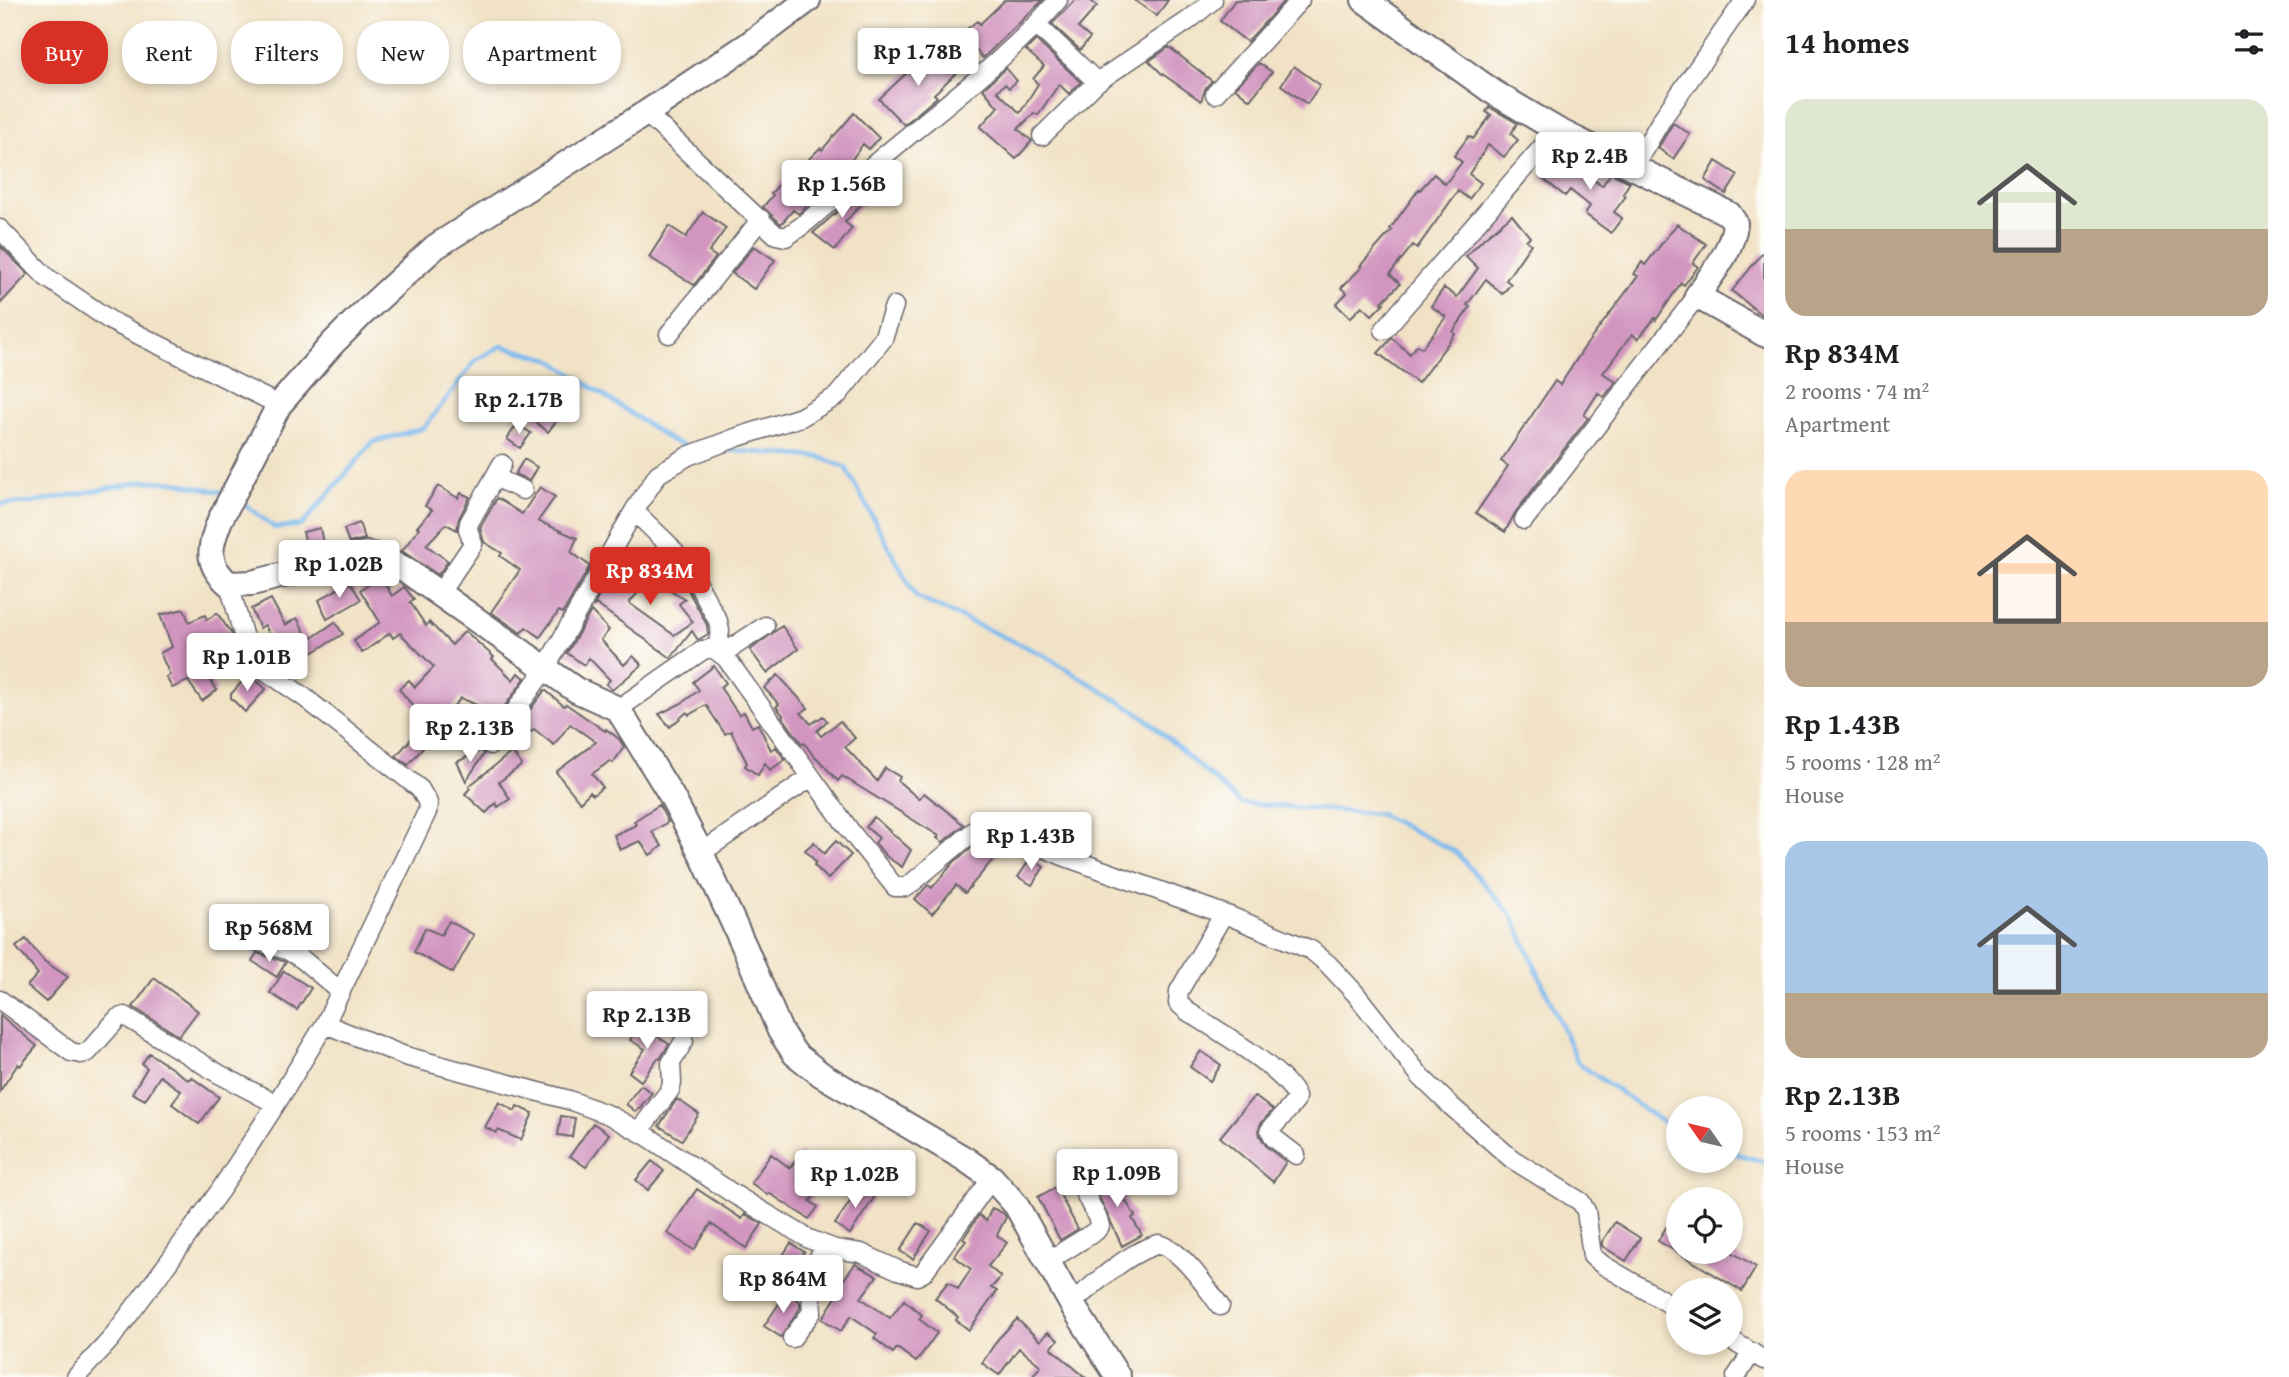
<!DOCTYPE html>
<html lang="en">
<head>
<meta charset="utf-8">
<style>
  :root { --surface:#fff; --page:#f6f6f6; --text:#202124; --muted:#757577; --accent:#d93025 }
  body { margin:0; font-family:"Gentium Book Plus",serif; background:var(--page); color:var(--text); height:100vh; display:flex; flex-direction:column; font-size:26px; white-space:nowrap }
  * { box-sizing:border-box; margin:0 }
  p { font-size:23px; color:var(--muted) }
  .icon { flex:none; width:38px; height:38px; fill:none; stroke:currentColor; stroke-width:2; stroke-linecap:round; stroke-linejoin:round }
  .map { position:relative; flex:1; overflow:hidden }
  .panel { display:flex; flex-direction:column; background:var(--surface); width:525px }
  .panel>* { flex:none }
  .banner { position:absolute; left:21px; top:21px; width:665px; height:63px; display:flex; gap:14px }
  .needle { width:46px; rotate:304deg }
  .fabs { position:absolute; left:1666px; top:1096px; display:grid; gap:14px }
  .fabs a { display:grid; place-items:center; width:77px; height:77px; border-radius:50%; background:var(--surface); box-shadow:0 4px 10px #0003; font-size:35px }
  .price { position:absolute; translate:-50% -60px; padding:0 16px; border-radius:7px; background:#fff; color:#222; font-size:23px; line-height:46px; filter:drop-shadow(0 2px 4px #0008) }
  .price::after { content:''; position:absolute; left:50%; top:42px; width:21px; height:16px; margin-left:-10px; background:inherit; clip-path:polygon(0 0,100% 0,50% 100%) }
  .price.active { background:var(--accent); color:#fff }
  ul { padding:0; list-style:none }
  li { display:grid; align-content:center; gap:14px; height:371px; padding:0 21px }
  li span { display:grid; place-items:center; height:217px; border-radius:21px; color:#555 }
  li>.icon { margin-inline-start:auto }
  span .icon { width:126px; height:126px; fill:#fffc; stroke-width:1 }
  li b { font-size:30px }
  h2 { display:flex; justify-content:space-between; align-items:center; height:84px; padding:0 21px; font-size:30px }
  .tag { padding:0 24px; border-radius:28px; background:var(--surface); box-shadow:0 4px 10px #0003; font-size:24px; line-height:63px }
  .tag.active { background:var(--accent); color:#fff }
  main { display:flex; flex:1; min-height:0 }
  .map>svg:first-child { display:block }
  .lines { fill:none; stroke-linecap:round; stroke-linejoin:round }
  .stream { stroke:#7bbaef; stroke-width:4.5 }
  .building { fill:#d295c0 }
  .street-casing { stroke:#6a656b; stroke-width:21 }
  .secondary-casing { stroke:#6a656b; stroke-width:28 }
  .street { stroke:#fff; stroke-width:18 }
  .secondary { stroke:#fff; stroke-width:24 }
</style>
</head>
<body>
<main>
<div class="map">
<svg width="1764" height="1377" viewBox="0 0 1764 1377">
  <rect width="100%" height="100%" fill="#fdfcf7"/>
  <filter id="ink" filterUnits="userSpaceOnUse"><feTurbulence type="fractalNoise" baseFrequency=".0143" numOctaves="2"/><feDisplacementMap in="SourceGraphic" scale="14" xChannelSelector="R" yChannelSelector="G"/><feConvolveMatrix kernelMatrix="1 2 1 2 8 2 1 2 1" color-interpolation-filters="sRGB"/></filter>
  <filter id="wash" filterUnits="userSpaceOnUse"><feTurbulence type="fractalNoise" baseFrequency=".00686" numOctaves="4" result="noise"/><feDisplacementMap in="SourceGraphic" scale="28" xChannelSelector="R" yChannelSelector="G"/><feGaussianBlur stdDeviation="1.57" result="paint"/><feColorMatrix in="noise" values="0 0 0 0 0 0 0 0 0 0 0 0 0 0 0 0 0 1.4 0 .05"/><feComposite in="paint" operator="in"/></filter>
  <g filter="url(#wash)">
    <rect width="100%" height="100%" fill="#f1e2c5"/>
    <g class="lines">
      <path class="stream" d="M723,450L820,457L846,468L916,597L1046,656L1143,716L1240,803L1379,814L1456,852L1513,917L1578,1063L1678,1133
        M240,500L275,528L302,525L373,442L424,428L476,360L501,346L550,359L670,440L693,449
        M0,504L31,503L145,481L174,482L227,493
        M1731,1152L1764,1162"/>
    </g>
    <g id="blocks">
      <path class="building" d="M1005,0H1043L983,58L962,33L977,21L980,24Z
        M1075,0H1090L1097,6L1078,28L1090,38L1080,50L1052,24Z
        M1134,0H1168L1157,16Z
        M1235,0H1285L1247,42L1220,21Z
        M1036,40L1081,82L1069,94L1059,84L1038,115L1034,113L1018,129L1032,141L1016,159L980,127L998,107L983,89L1006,68L1017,81L1009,88L1005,84L997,91L1020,113L1038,84L1033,79L1044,66L1026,50Z
        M1169,47L1212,81L1206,87L1201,101L1161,73L1149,61Z
        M935,51L956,73L934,94L937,97L904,125L879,99L911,69L913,71Z
        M1259,63L1272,72L1250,100L1235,88Z
        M1294,66L1320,85L1307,104L1281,85Z
        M1489,107L1517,123L1511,134L1518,140L1504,157L1488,145L1469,174L1481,183L1469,199L1458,191L1417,248L1413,245L1390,274L1400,284L1382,302L1384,303L1372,315L1362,306L1350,318L1336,304L1347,293L1341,288L1362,267L1360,266L1392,230L1390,229L1419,189L1420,190L1434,174L1445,184L1462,162L1454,156L1469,136L1473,139L1491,115L1486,112Z
        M854,113L879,138L869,149L863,144L850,162L846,159L818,188L803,210L799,214L793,210L781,224L763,207L773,195L771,194L782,180L785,182L799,163L802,166L820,148L822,150Z
        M1673,123L1690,134L1673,159L1658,148Z
        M1567,156L1583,167L1581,170L1602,186L1611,173L1630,182L1623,194L1626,196L1614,212L1622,218L1611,233L1585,214L1590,206L1570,190L1565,196L1541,177L1549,166L1556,171Z
        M1716,161L1738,175L1726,194L1705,180Z
        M870,183L876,188L845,222L852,228L835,250L813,233Z
        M703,212L726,228L709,252L716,257L694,285L649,257L669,226L686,237Z
        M1512,215L1530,237L1526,240L1531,244L1506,280L1511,284L1502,294L1486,279L1467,305L1470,307L1453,332L1455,334L1418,383L1378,353L1392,338L1410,354L1417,345L1422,348L1446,317L1431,306L1444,288L1457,297L1478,268L1466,256L1484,238Z
        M1677,224L1706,244L1693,263L1698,267L1684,285L1681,283L1656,320L1655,318L1638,339L1632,334L1603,373L1616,382L1604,397L1598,393L1584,415L1588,418L1515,513L1505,532L1476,513L1508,466L1501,461L1555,381L1560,385L1584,348L1638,276L1634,274L1642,262L1645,265Z
        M0,246L28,274L0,304Z
        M754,246L775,260L754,289L732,273Z
        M1764,251V317L1732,291Z
        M541,407L558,419L548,432L532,419Z
        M517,424L531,433L520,448L507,439Z
        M524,459L537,467L529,481L515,474Z
        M438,486L458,498L461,493L470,497L459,518L457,530L446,524L426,545L448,561L438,575L402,551L419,528L417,527L432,510L425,506Z
        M540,487L555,497L538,521L577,538L571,552L590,566L563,613L559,611L540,637L526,627L521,633L491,612L520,570L500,556L502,553L484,542L480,528L497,498L522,514Z
        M359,523L365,539L349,543L344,529Z
        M320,528L324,549L308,553L303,532Z
        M642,556L658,569L629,603L674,635L693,622L679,604L685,599L661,584L671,569L683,581L707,625L708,634L698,640L692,631L671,658L596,604L593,607L612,573L621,579Z
        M381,577L392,596L404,587L405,588L414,599L410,602L426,626L429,622L452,645L465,631L494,657L492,659L513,680L518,673L525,678L490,727L484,723L492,712L461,698L446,715L451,717L433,744L429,741L408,765L396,756L426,722L399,689L409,680L415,687L434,667L400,633L393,638L390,633L362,653L354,641L380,622L360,590Z
        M350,582L361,600L327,619L319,600Z
        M271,599L285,625L297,618L309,640L335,622L343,634L286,669L265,625L260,628L251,609Z
        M184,609L189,622L205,615L207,620L217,613L231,633L238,658H226L225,661L194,659L217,690L202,701L188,681L172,688L166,677L170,675L160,653L172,647L160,615Z
        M591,611L609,630L601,640L624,665L633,656L642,665L612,690L606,684L610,680L589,658L584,665L567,653Z
        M782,626L798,649L767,673L750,650Z
        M714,666L726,683L720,687L739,715L744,712L752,727L758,724L771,750L776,747L785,760L770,770L765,763L758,775L745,766L747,763L731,731L725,734L706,705L689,715L687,712L670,727L659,714L682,703L699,690L693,682Z
        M249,674L266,689L245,712L231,698V694Z
        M778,675L808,708L801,713L811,724L823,716L827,721L817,731L821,736L840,721L855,738L845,747L877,781L885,768L900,777L898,781L919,799L924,793L964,825L943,842L937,838L939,836L842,776L838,781L817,758L816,759L804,743L802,744L782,716L783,715L776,707L779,704L764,688Z
        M545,690L564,706L566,704L605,731L606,729L619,739L624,747L613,763L610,761L592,774L603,787L593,795L590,792L580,802L556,772L596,742L570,724L554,745L534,729L531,732L520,723Z
        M481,750L484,754L466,781L457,762Z
        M512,752L522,765L499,782L510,799L498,807L496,803L486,813L465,794L470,788L469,786Z
        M659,805L668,822L652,832L662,846L650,855L640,841L620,850L614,835L636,825L634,821Z
        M874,817L911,850L902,867L887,857L875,843L879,838L866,827Z
        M836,841L851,855L828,879L814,865L816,862L805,850L814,842L824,854Z
        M990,841L1001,850L965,893L956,885L932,914L915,899L928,885L932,888L954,862L979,842Z
        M1031,858L1044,867L1032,885L1018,877Z
        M227,908L245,920L241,926L233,929L228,945L210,933Z
        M284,908L307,923L296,940L273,925Z
        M449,921L474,935L453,973L414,952L425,928L441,935Z
        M26,939L44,961L68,977L46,1002L27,986L38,974L16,947Z
        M257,953L286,962L277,977L252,961Z
        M284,971L311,988L297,1010L270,993Z
        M154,978L198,1011L179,1036L133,1007Z
        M0,1015L37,1046L20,1066L18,1064L0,1091Z
        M639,1025L669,1044L660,1059L658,1058L641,1081L629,1072L645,1049L630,1040Z
        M1201,1051L1221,1065L1210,1081L1190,1067Z
        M149,1053L189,1080L191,1077L219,1097L199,1124L172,1104L181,1091L160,1076L145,1100L132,1093L147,1068L142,1064Z
        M641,1085L652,1093L636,1112L626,1104Z
        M1254,1096L1273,1110L1261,1123L1259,1129L1260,1136L1267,1147L1286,1162L1273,1182L1220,1137Z
        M677,1099L699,1114L682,1140L659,1126Z
        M499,1102L515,1111L517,1106L533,1113L521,1140L498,1130L496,1133L485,1127Z
        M561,1116L575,1118L572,1137L558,1135Z
        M593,1123L609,1134L586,1167L570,1156Z
        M800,1153L813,1163L807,1171L824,1184L810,1201L818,1207L809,1219L769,1193L768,1195L751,1183L771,1154L790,1168Z
        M652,1161L664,1171L648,1190L636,1180Z
        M1110,1172L1126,1196L1124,1198L1135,1216L1132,1218L1142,1235L1122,1246L1093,1184Z
        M860,1187L875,1196L850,1234L835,1224Z
        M1056,1187L1078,1229L1060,1240L1038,1197Z
        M697,1189L742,1219L745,1214L762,1224L746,1248L711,1224L694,1250L667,1233Z
        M1678,1207V1251H1730L1756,1267L1742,1291L1658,1241Z
        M992,1208L1003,1213L1006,1217L997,1235L1007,1243L988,1266L1001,1277L991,1288L997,1291L969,1330L956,1320L958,1317L935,1298L948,1282L958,1289L971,1269L954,1256L966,1241L963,1239L979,1215L986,1221Z
        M1615,1222L1640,1238L1626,1261L1602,1246V1242Z
        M918,1223L931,1231L913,1259L900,1251Z
        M791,1243L804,1252L799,1259L804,1262L799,1274V1285L774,1269Z
        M855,1264L877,1276L861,1298L890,1318L904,1300L922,1315L919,1319L937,1333L916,1362L897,1348L893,1353L874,1338L877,1334L851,1316L841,1331L822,1319L840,1291L837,1289Z
        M787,1292L800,1302V1308L781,1337L764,1326Z
        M1017,1319L1040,1341L1048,1332L1058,1340L1051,1348L1085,1377H1031L1041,1366L1019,1348L999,1375L982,1363L998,1339Z"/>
    </g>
  </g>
  <g filter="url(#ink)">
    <use href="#blocks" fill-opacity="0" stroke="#6a656b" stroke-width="2"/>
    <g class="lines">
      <defs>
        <path id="street" d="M1037,25L1097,82
          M1215,94L1300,0
          M646,113L776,235L786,237L803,225C836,197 869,168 902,141C956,96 1012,54 1058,0
          M1042,136L1097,82L1189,20L1213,0
          M1634,166L1662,119L1745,0
          M0,229L46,277L111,321L279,405
          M1384,330L1557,130
          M669,334L761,219
          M496,475L505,482L523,490
          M634,511L668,544L693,575L718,621L720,631L717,650
          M1524,520L1697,296
          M439,594L473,544L468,529L469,523L502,464
          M722,654L765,626
          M618,709L703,650L713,648L726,658L851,832L895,887H907L974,831L989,829L1030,842L1063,856L1232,917L1311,950L1328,964L1355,993L1421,1077L1451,1106L1512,1159L1581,1202L1586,1211L1592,1256L1603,1265L1678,1309
          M491,745L545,669L634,511L658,474L688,456L738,437L801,417L837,396L883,339L894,306
          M701,853L811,777
          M1223,915L1179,991L1178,1003L1187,1011C1212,1027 1286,1070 1296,1097L1295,1102L1270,1130L1274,1138L1296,1155
          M241,937L287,950L302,959L341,992
          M0,1000L71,1052L81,1054L88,1052L118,1018L125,1016L219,1074L276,1104
          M325,1024L405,1056L569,1100L609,1115L647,1136L732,1193L809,1239L835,1249L861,1253L898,1270L917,1276L923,1273L992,1178
          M639,1131L670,1090L672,1083L671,1063L684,1041
          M1048,1261L1096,1231L1100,1226L1097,1217L1078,1180
          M1071,1303C1098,1282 1126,1253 1159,1244C1181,1249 1207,1288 1220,1306
          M792,1338L812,1312L810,1278L824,1246
          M1731,1340L1764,1360
          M76,1377L110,1340L168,1263L221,1189L276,1104L325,1024L427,812L428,803L420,789L304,697L254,663L249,656L229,584
          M1736,1377L1752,1352"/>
        <path id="secondary" d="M808,0L745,47L646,113L435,247L362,314L332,344L279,405L220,520C209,547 205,564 229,584L252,583L366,554L383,557L407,571L576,690L618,709L671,795L701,853L745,948L780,1031L795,1054L822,1075L965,1159L992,1178L1016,1205L1071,1303L1118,1377
          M1364,0L1493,92L1557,130L1729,214L1735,223C1733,250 1711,275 1697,296L1764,334"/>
      </defs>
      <use href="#street" class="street-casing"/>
      <use href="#secondary" class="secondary-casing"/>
      <use href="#street" class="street"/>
      <use href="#secondary" class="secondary"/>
    </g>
  </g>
</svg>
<div class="fabs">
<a><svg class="needle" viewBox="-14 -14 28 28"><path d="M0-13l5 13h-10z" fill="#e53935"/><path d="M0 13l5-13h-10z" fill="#757577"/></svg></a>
<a><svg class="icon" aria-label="locate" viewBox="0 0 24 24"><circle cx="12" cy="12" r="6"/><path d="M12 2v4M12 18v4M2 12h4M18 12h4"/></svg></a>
<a><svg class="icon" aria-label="layers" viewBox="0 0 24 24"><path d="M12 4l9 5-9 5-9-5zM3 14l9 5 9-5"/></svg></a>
</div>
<b class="price" style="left:918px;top:88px">Rp 1.78B</b>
<b class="price" style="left:1590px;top:192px">Rp 2.4B</b>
<b class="price" style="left:842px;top:220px">Rp 1.56B</b>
<b class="price" style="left:519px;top:436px">Rp 2.17B</b>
<b class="price" style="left:339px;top:600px">Rp 1.02B</b>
<b class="price active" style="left:650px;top:607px">Rp 834M</b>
<b class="price" style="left:247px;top:693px">Rp 1.01B</b>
<b class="price" style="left:470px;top:764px">Rp 2.13B</b>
<b class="price" style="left:1031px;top:872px">Rp 1.43B</b>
<b class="price" style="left:269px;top:964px">Rp 568M</b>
<b class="price" style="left:647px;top:1051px">Rp 2.13B</b>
<b class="price" style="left:1117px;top:1209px">Rp 1.09B</b>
<b class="price" style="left:855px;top:1210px">Rp 1.02B</b>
<b class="price" style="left:783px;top:1315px">Rp 864M</b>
<div class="banner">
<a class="tag active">Buy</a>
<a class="tag">Rent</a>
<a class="tag">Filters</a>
<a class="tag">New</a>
<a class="tag">Apartment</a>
</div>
</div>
<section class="panel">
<h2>14 homes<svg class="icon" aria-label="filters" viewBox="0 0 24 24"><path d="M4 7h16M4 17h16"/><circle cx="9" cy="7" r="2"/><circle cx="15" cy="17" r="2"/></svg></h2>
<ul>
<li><span style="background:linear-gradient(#dfe7d0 60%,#b9a48a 0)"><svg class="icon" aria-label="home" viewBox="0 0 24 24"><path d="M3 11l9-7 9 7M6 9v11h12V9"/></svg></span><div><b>Rp 834M</b><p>2 rooms · 74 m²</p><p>Apartment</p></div></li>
<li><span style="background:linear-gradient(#ffd9b3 70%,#b9a48a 0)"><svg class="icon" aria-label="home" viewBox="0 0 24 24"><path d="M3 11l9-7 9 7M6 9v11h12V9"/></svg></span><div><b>Rp 1.43B</b><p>5 rooms · 128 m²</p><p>House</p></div></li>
<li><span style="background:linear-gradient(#a9c7e8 70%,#b9a48a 0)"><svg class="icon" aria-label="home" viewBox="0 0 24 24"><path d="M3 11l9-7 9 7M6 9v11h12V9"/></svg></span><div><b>Rp 2.13B</b><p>5 rooms · 153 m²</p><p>House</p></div></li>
</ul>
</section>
</main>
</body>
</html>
